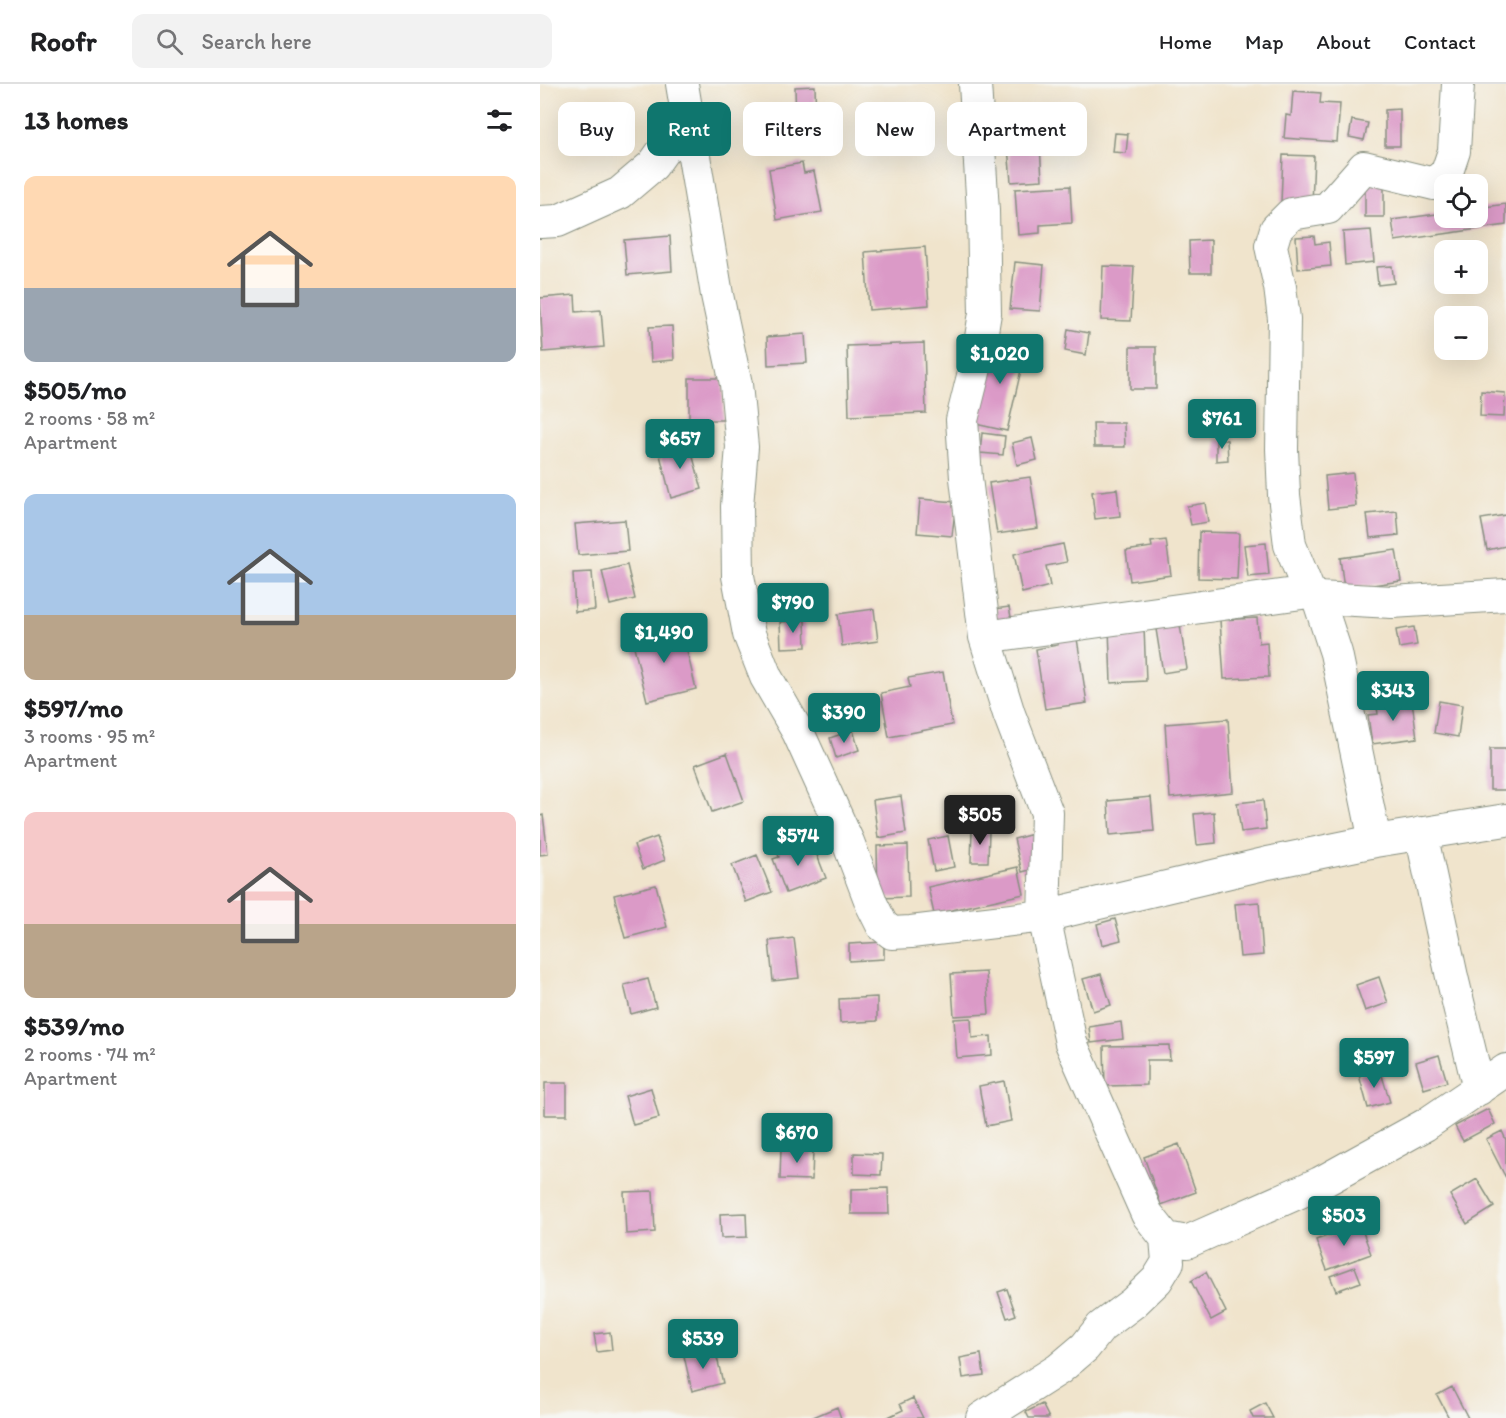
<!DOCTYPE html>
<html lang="en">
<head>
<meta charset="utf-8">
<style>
  :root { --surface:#fff; --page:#f2f2f2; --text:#202124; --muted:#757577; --line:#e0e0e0; --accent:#0f766e }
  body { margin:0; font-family:Itim,sans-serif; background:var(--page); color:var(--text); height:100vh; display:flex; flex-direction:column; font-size:22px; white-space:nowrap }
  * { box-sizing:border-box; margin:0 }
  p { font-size:20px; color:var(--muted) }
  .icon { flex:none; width:33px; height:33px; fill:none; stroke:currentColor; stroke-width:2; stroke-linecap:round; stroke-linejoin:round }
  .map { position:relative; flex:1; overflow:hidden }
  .panel { display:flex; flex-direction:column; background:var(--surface); width:540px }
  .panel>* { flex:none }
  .banner { position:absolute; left:18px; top:18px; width:570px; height:54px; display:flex; gap:12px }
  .buttons { position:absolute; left:894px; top:90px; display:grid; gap:12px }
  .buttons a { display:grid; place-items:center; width:54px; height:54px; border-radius:12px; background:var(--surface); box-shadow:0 6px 24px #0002; font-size:30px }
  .price { position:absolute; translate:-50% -51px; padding:0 14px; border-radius:6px; background:var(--accent); color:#fff; font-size:20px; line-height:39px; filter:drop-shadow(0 2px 3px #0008) }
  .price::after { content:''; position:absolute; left:50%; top:36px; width:18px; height:14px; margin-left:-9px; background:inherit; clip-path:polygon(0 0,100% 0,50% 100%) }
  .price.on { background:#222; color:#fff }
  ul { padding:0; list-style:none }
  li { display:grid; align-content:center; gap:12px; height:318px; padding:0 24px }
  li span { display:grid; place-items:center; height:186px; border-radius:12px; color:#555 }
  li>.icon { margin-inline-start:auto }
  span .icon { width:108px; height:108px; fill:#fffc; stroke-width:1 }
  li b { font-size:26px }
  h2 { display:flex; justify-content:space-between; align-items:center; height:72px; padding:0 24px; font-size:26px }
  .chip { padding:0 21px; border-radius:12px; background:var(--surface); box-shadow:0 6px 24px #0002; font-size:21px; line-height:54px }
  .chip.on { background:var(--accent); color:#fff }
  header { display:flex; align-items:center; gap:36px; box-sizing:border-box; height:84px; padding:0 30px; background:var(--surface); border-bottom:2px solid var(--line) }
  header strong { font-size:28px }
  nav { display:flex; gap:33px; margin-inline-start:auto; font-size:21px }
  .search { width:420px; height:54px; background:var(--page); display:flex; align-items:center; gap:15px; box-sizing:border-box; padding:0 21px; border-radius:12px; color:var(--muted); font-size:22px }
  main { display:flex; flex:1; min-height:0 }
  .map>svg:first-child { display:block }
  .building { fill:#db9ac7 }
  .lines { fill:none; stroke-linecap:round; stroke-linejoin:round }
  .street-casing { stroke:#889080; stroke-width:34 }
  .street { stroke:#fff; stroke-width:32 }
</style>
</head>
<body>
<header>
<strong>Roofr</strong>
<div class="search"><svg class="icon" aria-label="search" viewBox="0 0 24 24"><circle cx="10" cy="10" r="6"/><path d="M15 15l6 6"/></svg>Search here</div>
<nav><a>Home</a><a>Map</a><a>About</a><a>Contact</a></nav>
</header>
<main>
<section class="panel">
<h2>13 homes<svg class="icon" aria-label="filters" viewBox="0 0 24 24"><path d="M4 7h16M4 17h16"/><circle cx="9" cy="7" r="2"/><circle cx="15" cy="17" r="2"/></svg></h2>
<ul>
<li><span style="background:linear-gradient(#ffd9b3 60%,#9aa5b1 0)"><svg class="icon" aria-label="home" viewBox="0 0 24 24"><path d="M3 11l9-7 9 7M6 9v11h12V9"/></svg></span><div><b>$505/mo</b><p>2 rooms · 58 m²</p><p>Apartment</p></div></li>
<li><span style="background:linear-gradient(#a9c7e8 65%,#b9a48a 0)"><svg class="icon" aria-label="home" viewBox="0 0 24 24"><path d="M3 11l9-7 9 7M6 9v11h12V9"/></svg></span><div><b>$597/mo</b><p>3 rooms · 95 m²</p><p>Apartment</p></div></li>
<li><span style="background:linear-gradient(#f6c9c9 60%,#b9a48a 0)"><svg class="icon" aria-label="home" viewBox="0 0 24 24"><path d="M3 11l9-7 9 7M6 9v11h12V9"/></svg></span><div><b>$539/mo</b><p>2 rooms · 74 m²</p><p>Apartment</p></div></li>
</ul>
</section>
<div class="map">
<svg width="966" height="1334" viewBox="0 0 966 1334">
  <rect width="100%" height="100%" fill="#f6f6f2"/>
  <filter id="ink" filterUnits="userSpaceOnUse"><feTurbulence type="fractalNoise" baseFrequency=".0167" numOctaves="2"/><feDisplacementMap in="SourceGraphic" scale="12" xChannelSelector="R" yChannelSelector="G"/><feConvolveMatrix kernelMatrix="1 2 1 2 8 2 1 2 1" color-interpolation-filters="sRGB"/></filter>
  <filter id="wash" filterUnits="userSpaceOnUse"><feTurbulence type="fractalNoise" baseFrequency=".008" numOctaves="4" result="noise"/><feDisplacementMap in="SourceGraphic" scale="24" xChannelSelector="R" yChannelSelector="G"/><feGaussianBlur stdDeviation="1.35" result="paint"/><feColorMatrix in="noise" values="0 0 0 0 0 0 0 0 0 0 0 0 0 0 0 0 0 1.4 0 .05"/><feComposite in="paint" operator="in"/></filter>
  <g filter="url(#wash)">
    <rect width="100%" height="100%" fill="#f0e4cc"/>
    <g id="blocks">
      <path class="building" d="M275,2L276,37L256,38L255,3Z
        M753,7L781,9L780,19L800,20L797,58L744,54L746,31L751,32Z
        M860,25V62H845V26Z
        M812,36L828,39L824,56L809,53Z
        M490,40L494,56L475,61L471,44Z
        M531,41L532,63L504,65L503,42Z
        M575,49L588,50L586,69L573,68Z
        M500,61L502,96L471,98L468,63Z
        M743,71L774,72L772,120L741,118Z
        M262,79L264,89L274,87L282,128L237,136L229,85Z
        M825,100H844V133H825Z
        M530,102L532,139L500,141V149L478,151L475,105Z
        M966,120V141L855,157L852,136L904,129V134H938V124Z
        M831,146L834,178L805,181L803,148Z
        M130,152L132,187L87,191L84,156Z
        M774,152L775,160L789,158L791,182L758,185L756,153Z
        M671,156V189H650L649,157Z
        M385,163L389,221L329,226L325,168Z
        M475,178L504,181L500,227L470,225Z
        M563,182L594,183L591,237L561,236Z
        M852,182L854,199L838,201L836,183Z
        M35,211L36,228L61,226L64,263L3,268L0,214Z
        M132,242L134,276L111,278L109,243Z
        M528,245L549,249L546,271L525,267Z
        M265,250L267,279L228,281L227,253Z
        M456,253L487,260L467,347L431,339Z
        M384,259L386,329L309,332L307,262Z
        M590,263H616V305H590Z
        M149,294H183V336H149Z
        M941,307L965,309L964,333L940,332Z
        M553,339H584L585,363H554Z
        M442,349L465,352L463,371L440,369Z
        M492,354L497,376L477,381L472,359Z
        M676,356H687L688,376L676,377Z
        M149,359L162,405L131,414L119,367Z
        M813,389L816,422L788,425L785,392Z
        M490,393L498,444L457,450L449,399Z
        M577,405L580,432L555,435L552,408Z
        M380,415L416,418L412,452L377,449Z
        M665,419L668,438L651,441L647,422Z
        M857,427L859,451L830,454L827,430Z
        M966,431V462L947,466L941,435Z
        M85,436L88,467L38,471L35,440Z
        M659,448L699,449L697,495L658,494Z
        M626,456L631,491L590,497L586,467L612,463L611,458Z
        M726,459L729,491L708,493L704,461Z
        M523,460L527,478L506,482L510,502L482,509L474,470Z
        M856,466L861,497L804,505L800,474Z
        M87,481L95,515L70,521L62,487Z
        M52,488L55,526L35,528L33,489Z
        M469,523L472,538L458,541L455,525Z
        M334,525L338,557L302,562L298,530Z
        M717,534L719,559L727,558L729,593L684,595L680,536Z
        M265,536L266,563L241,564L240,538Z
        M640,541L647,585L623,589L616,545Z
        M141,542L156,605L107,617L92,554Z
        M604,543L606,597L571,599L569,544Z
        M874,543L877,561L859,564L856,546Z
        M536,548L547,619L505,625L496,565L518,561L517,550Z
        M403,588L412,641L349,653L341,609L370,603L368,594Z
        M856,613L857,619L872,617L877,654L832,660L828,631L838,630L836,616Z
        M899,617L922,621L918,653L894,649Z
        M688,635L693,708L630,714L625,640Z
        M313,646L319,666L296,674L290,654Z
        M950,665H966V706H950Z
        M187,669L204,717L172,728L155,681Z
        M361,712L366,749L338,754L333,716Z
        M611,713L614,747L570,751L568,717Z
        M723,716L726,745L701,748L697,719Z
        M674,728L676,759L657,761L654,730Z
        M3,731L8,770L0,771V732Z
        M432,746L449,747L448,778H431Z
        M493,750L501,783L482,788L474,755Z
        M408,752L414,783L394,787L388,756Z
        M117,753L125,776L103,785L94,761Z
        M254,760L256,767L273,761L286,794L246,809L233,775L239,773L237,767Z
        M368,761L369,813L338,814L337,762Z
        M217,771L232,808L206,818L192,781Z
        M478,783L484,810L394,830L388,803Z
        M116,801L127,843L85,854L74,811Z
        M719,818L723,871L700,873L695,820Z
        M575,835L581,856L562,861L557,840Z
        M254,854L259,894L233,897L229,857Z
        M344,858V875L309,877V860Z
        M446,888L449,930L414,932L411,890Z
        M561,890L571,921L553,927L543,895Z
        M839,893L848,919L825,927L816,901Z
        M108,895L116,923L91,930L84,901Z
        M337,913V937L300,939L299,915Z
        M431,934L432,954L451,952L452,971L417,974L414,935Z
        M581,938L583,955L551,959L549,943Z
        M629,961L630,976H607V1001L565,1002L564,962Z
        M899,971L907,998L884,1005L876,978Z
        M840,985L850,1018L828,1024L819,991Z
        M464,997L471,1037L446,1042L439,1002Z
        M5,999H27V1031H5Z
        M111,1004L119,1034L93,1041L85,1012Z
        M948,1025L955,1040L923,1057L915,1042Z
        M962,1047L966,1056V1094L946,1055Z
        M639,1060L656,1108L621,1121L604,1073Z
        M241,1064L273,1065L272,1096L240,1095Z
        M314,1069L342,1070L341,1091L314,1090Z
        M937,1095L954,1123L927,1140L910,1111Z
        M348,1104L349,1130H311V1105Z
        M113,1107L115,1148L86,1150L84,1108Z
        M206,1129L207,1153L181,1154L180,1130Z
        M820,1140L831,1170L787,1186L776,1156Z
        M815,1183L821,1198L796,1207L790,1192Z
        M666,1188L686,1228L671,1236L651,1197Z
        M467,1205L476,1231L467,1234L458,1208Z
        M70,1248L72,1266L57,1268L54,1250Z
        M175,1265L183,1299L152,1307L144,1272Z
        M441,1270L444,1291L423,1294L420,1274Z
        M912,1303L928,1334H909L897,1311Z
        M373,1314L383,1334H346L363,1326L360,1320Z
        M725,1319L733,1334H713L710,1327Z
        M502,1320L509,1334H489L486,1328Z
        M297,1323L301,1334H271Z"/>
    </g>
  </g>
  <g filter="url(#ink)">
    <use href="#blocks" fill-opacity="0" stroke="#889080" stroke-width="1.5"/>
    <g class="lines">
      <defs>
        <path id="street" d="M142,0L177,211L196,300L202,363L197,422L198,492L209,550L226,593L258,648L308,758L332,821L342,841L352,849L371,848L504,832L728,779L835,757L966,736
          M435,0L443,127L445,229L438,272L422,336L426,394L445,553L469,630L507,729L504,832L531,959L607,1130L626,1154L628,1178L617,1196L593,1219L561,1243L545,1263L519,1285L442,1334
          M0,138L18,137L80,109L113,81L147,33
          M778,514L852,518L966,511
          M445,553L769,508
          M881,749L912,893L939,1005
          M835,757L796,569L778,514L769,508L750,461L744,411L742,365L744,235L740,203L731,162L736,145L751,130L788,124L824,83L894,100L907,88L914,67L918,0
          M626,1154L647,1158L780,1099L885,1041L966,986"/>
      </defs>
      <use href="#street" class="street-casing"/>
      <use href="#street" class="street"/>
    </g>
  </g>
</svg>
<div class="buttons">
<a><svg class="icon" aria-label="locate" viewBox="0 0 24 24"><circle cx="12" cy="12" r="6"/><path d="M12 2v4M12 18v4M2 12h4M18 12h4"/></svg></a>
<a>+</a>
<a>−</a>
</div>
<b class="price" style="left:460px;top:301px">$1,020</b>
<b class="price" style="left:682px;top:366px">$761</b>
<b class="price" style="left:140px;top:386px">$657</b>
<b class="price" style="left:253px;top:550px">$790</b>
<b class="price" style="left:124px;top:580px">$1,490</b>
<b class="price" style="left:853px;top:638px">$343</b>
<b class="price" style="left:304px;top:660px">$390</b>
<b class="price on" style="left:440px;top:762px">$505</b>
<b class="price" style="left:258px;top:783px">$574</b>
<b class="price" style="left:834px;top:1005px">$597</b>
<b class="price" style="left:257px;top:1080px">$670</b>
<b class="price" style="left:804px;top:1163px">$503</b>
<b class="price" style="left:163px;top:1286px">$539</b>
<div class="banner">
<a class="chip">Buy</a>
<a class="chip on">Rent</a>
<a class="chip">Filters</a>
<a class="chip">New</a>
<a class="chip">Apartment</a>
</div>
</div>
</main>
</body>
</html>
